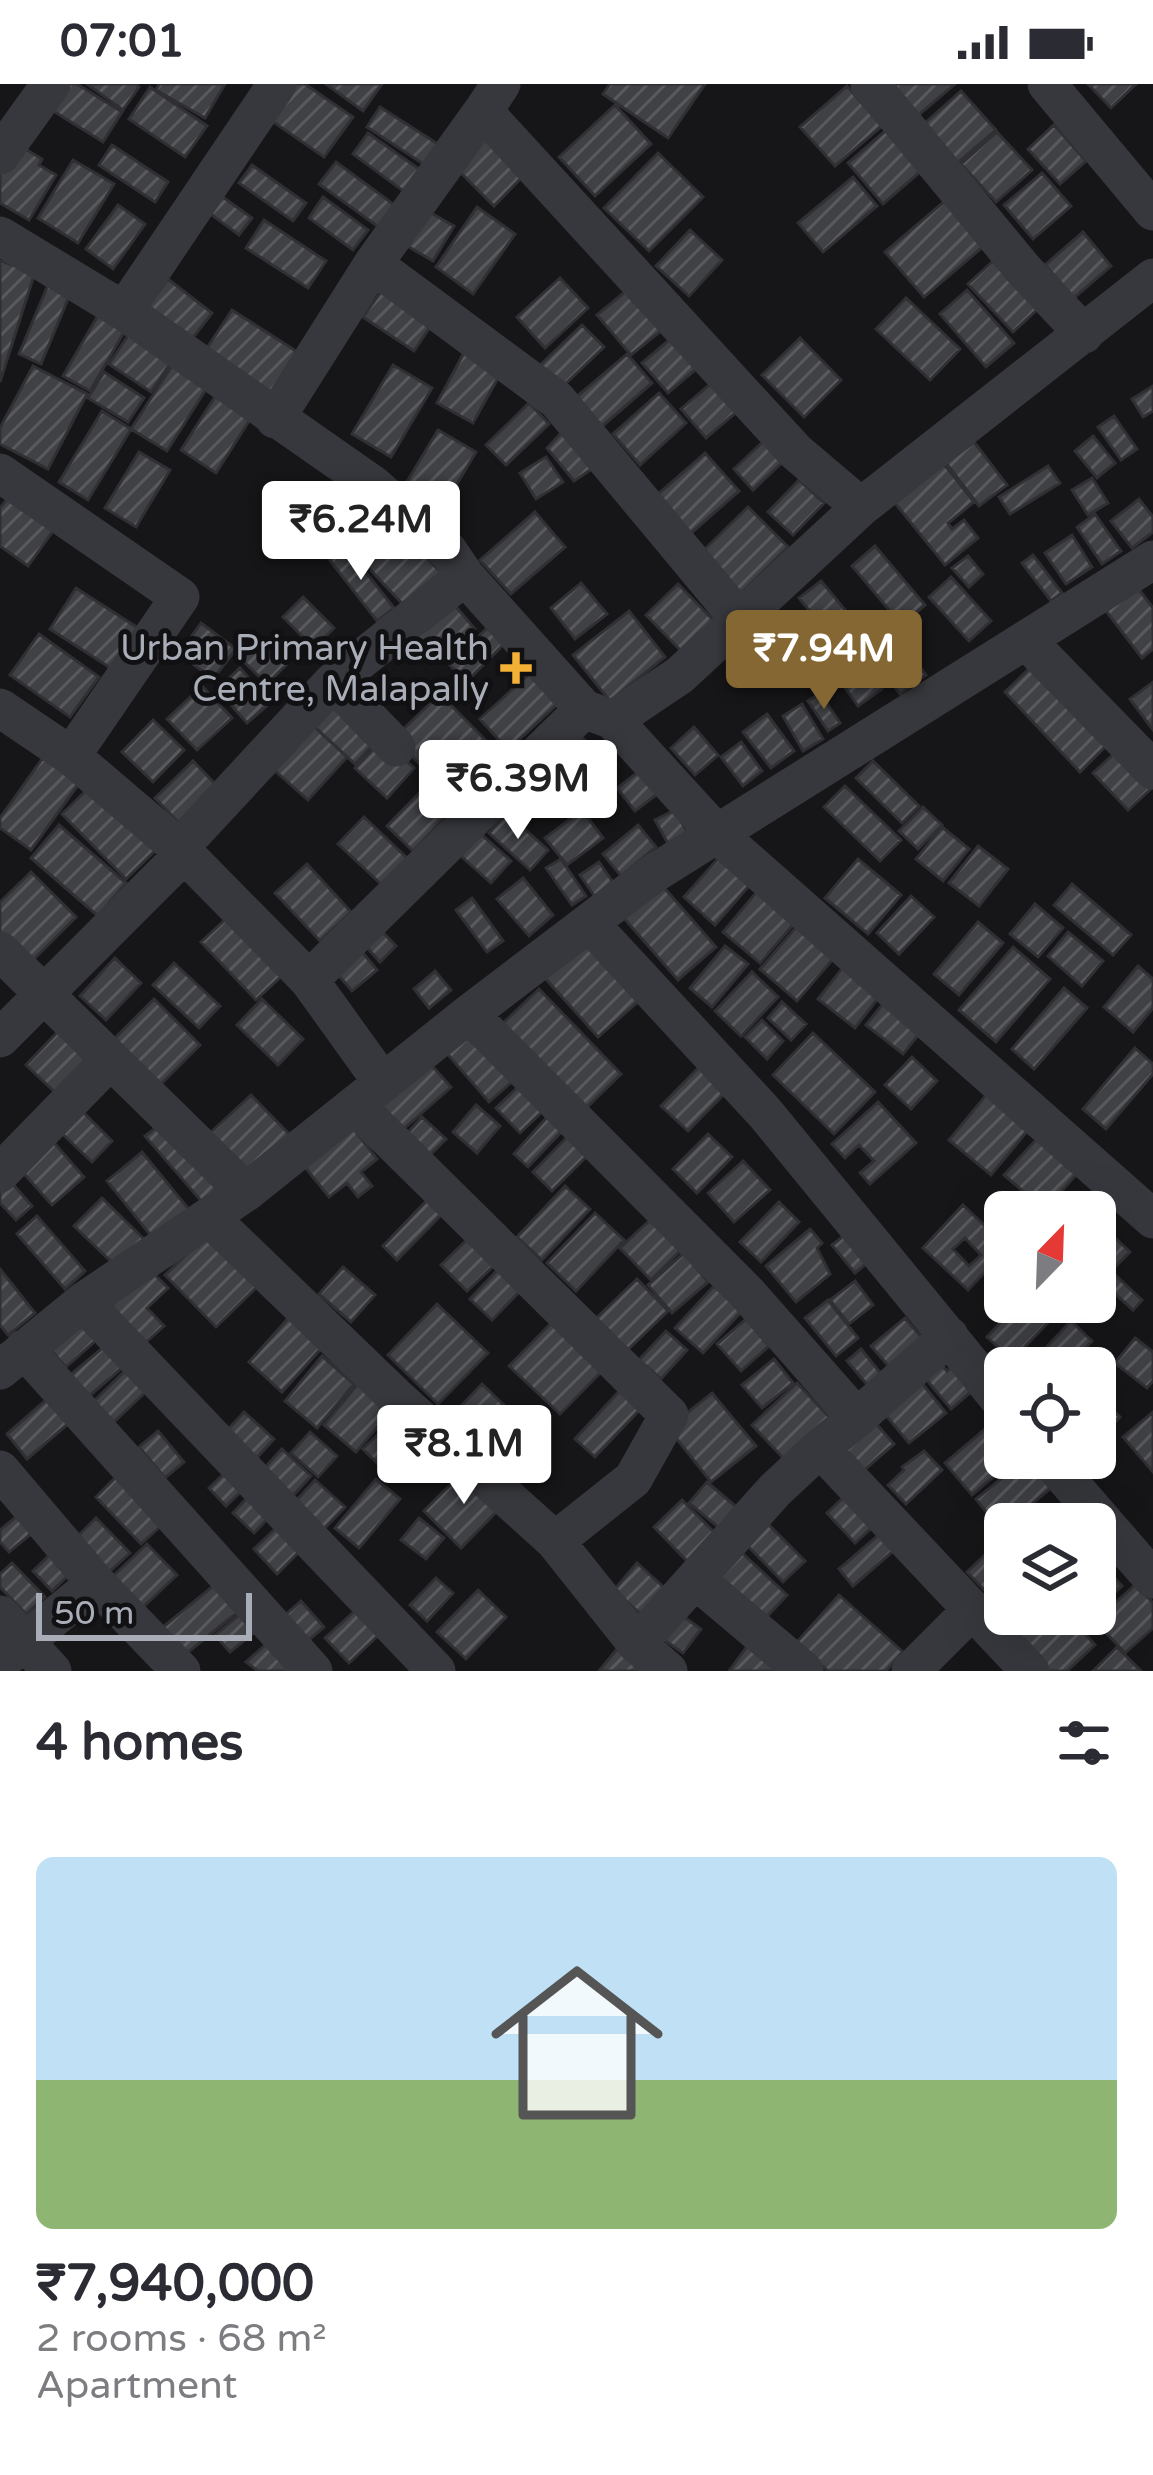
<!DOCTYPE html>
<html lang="en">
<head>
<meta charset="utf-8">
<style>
  :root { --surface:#fff; --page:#f2f2f3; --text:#2b2b33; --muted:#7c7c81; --accent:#856733 }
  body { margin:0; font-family:"Varela Round",sans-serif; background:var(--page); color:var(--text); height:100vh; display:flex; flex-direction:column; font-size:45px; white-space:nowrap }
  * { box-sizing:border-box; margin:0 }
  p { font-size:39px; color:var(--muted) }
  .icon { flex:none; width:66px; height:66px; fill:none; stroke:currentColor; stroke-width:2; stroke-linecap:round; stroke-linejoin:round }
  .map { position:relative; height:1587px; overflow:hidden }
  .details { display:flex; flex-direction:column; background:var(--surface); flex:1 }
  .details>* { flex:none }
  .needle { width:78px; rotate:23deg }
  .controls { position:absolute; left:984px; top:1107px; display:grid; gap:24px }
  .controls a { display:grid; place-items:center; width:132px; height:132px; border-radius:18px; background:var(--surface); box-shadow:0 12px 48px #0002; font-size:60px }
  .scale { position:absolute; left:36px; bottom:30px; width:216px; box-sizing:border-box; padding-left:12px; border:6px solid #a8adb8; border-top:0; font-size:33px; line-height:42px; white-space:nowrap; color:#a8adb8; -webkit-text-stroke:9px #111113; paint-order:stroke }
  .price { position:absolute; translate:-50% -102px; padding:0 27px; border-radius:12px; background:#fff; color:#222; font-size:39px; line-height:78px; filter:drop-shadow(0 3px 6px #0008) }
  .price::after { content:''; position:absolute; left:50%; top:72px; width:36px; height:27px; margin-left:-18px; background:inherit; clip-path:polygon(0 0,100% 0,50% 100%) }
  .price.active { background:var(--accent); color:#fff }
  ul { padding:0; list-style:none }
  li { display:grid; align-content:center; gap:24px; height:636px; padding:0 36px }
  li span { display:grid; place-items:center; height:372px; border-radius:18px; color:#555 }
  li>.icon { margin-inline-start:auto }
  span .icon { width:216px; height:216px; fill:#fffc; stroke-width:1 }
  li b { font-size:51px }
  h2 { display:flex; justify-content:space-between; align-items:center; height:144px; padding:0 36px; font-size:51px }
  .status { display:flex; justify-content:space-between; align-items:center; height:84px; padding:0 60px; background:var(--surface); direction:ltr }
  .status svg { height:33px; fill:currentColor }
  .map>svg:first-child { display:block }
  .building { fill:url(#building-hatch); stroke:#303034; stroke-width:3; fill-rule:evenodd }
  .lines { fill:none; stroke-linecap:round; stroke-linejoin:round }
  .minor { stroke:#37383d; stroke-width:39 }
  .poi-dot { fill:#f2b134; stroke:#111113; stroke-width:4.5 }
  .labels { text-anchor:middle; stroke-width:10; stroke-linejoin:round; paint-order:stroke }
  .poi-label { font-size:36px; fill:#a8adb8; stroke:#111113; text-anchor:end }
</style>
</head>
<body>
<div class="status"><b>07:01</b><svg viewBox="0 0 49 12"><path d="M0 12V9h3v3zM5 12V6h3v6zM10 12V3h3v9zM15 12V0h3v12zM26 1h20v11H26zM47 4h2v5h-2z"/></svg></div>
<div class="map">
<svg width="1153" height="1587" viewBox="0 0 1153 1587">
  <defs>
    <pattern id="building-hatch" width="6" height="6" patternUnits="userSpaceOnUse" patternTransform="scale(3)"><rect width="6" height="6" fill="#404145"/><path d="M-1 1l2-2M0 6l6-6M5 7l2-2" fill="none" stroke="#595a5e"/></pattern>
  </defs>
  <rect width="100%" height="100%" fill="#161618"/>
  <path class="building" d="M65,0H77L122,28L103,58L50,25Z
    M87,0H136L139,3L123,26Z
    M159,0H225L205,34L156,6Z
    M294,0H305L353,33L324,73L269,35Z
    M326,0H382L363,27Z
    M610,0H705L668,54L603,10Z
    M884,0H955L914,35Z
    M1088,0H1136L1111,24Z
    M847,2L882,42L835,82L800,43Z
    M150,3L207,42L185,73L129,35Z
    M961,7L996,46L953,83L918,45Z
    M615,21L651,60L595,112L559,73Z
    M380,23L444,64L431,85L367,43Z
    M892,41L927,82L883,120L848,79Z
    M1054,41L1086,77L1060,100L1028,65Z
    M997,48L1032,86L996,118L961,80Z
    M368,49L426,90L410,112L353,70Z
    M486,53L525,90L494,122L456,84Z
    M14,58L42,75L39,81L56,91L29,136L0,119V82Z
    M112,61L168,98L155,118L99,81Z
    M658,69L703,113L649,167L604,124Z
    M73,76L114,100L78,159L38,134Z
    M336,78L400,125L384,147L319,100Z
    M252,81L306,119L293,137L239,99Z
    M1042,89L1071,122L1033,155L1004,121Z
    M853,93L877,122L823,168L798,139Z
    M213,106L252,134L239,151L201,123Z
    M323,113L368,146L353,166L309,134Z
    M946,116L985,161L924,213L885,168Z
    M118,121L145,140L113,185L86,165Z
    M477,123L515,150L473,210L436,183Z
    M424,125L454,142L433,177L404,160Z
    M264,136L326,177L308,204L246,164Z
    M690,146L722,176L689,212L656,182Z
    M1083,148L1111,182L1074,214L1045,181Z
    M0,177L35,188L0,298Z
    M993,177L1038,225L1013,248L968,200Z
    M560,194L588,224L545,264L517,233Z
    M168,195L212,229L185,264L141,231Z
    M48,201L70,210L41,280L19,270Z
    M633,201L667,242L631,271L597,231Z
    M382,206L432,240L414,267L363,233Z
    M967,206L1014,259L986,283L940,230Z
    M906,214L960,265L930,296L876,245Z
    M232,226L299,269L271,313L203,270Z
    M100,228L127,243L90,307L63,292Z
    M582,241L604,263L558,307L536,285Z
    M133,244L175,272L151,308L109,280Z
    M676,250L702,280L668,309L642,279Z
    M800,254L841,296L804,333L762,291Z
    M467,263L504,283L473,339L437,319Z
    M627,270L652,299L599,345L574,315Z
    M175,277L210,299L167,367L131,345Z
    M393,281L432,304L391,373L352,350Z
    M33,282L87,310L48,385L0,360V344Z
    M104,288L144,314L128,338L88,314Z
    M715,296L740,325L706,354L681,325Z
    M1153,302V327L1143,333L1132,315Z
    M659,309L686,339L640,381L613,350Z
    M216,311L251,334L216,389L181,366Z
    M529,319L549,340L506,381L486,361Z
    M102,327L131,345L88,416L59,398Z
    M1114,332L1137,365L1121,376L1098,343Z
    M565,345L599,380L574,397L547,364Z
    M438,346L476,368L437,433L399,411Z
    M1093,352L1115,379L1097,394L1075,367Z
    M768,353L787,374L753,406L734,385Z
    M974,358L1007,401L979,422L946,379Z
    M139,368L170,386L136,443L105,424Z
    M705,369L739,407L689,451L656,412Z
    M546,373L563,398L536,415L520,389Z
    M944,380L974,418L948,439L952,445L964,436L978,454L945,481L895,419Z
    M1048,382L1060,399L1010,430L999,413Z
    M1092,394L1108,419L1088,431L1072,406Z
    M799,396L824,419L793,451L768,428Z
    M13,407L58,440L28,482L0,462V424Z
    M1139,415L1153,433V448L1132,464L1111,437Z
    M748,423L788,463L741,509L702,468Z
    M382,426L446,494L410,528L346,460Z
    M535,428L565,463L511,510L480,476Z
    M1095,430L1121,467L1102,480L1077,443Z
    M1072,451L1092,483L1066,500L1045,469Z
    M344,461L394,524L377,537L328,474Z
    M875,462L925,521L902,541L852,482Z
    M1033,471L1062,509L1051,517L1022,479Z
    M968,472L983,490L969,503L952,484Z
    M951,493L991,537L969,557L929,513Z
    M821,497L846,527L824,545L799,514Z
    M581,499L607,530L575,555L551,524Z
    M1134,499L1153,524V565L1142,574L1103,523Z
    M678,500L715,538L683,569L646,531Z
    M76,504L138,544L112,585L50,545Z
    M446,511L475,545L437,577L408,542Z
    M303,513L334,544L314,564L283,533Z
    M629,527L665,573L610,617L573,571Z
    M496,535L513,551L466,598L450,581Z
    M201,539L236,565L213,595L179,570Z
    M39,550L99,593L70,633L10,591Z
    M259,554L286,581L267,600L239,573Z
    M900,556L926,591L900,610L874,576Z
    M863,578L882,605L858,622L839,595Z
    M540,580L568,610L508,666L480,635Z
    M1031,583L1106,662L1080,688L1005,608Z
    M240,584L270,619L247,639L217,605Z
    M1153,598V646L1130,615Z
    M202,602L232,634L197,666L167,635Z
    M326,609L377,656L355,680L304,633Z
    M820,609L840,639L828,647L808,617Z
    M440,610L500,671L454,715L394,654Z
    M802,620L823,655L803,667L783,632Z
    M767,630L794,667L771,684L743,648Z
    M153,636L184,666L153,698L122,668Z
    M311,640L347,673L308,716L272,684Z
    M694,643L718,671L695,691L671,664Z
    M579,650L607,680L574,712L545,681Z
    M383,655L414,684L387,714L355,684Z
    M741,658L762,687L743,702L721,673Z
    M1117,667L1152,704L1128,726L1093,689Z
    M47,668L83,694L31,766L0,744V734Z
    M193,677L218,703L180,740L155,714Z
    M873,677L919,722L902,739L856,694Z
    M646,682L664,705L635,727L617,704Z
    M96,697L160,762L126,795L62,730Z
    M427,701L453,725L413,767L387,742Z
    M845,702L901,756L880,777L824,723Z
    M923,723L942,741L918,765L899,747Z
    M582,726L603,754L567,781L545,754Z
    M675,726L692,757L672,767L655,736Z
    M507,729L548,766L530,786L489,749Z
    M364,733L407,774L382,801L338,760Z
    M59,741L126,799L98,832L31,774Z
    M638,741L656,763L621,792L603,770Z
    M473,743L511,777L491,799L453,765Z
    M942,743L969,765L943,797L916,775Z
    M978,762L1008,785L979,822L949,799Z
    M723,769L754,796L715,841L684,813Z
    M561,775L586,812L572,821L546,784Z
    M858,775L901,811L868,850L825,814Z
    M599,778L614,800L595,813L580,791Z
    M307,780L351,828L320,857L275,809Z
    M31,788L76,833L28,881L0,853V818Z
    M523,794L553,831L529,852L497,815Z
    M660,799L716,863L678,896L622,832Z
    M1072,800L1131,851L1113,871L1054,821Z
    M761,803L798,835L760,879L723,848Z
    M911,812L934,833L899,870L877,849Z
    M472,814L503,857L487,868L456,826Z
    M1035,820L1063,844L1038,873L1010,850Z
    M230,831L285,889L256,916L201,858Z
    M978,838L1003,859L959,911L934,890Z
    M797,842L834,874L797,917L760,885Z
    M378,843L396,862L380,878L362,858Z
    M1068,848L1103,877L1082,902L1048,872Z
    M588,855L641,915L598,953L545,894Z
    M725,862L748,880L712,923L690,904Z
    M358,863L377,886L352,907L333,885Z
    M1013,863L1050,895L996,958L959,926Z
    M115,874L141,899L106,936L80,912Z
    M174,879L220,922L199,944L153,901Z
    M845,881L882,909L855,944L818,915Z
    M1138,882L1153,895V924L1133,948L1104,923Z
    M435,887L451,906L429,924L414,905Z
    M752,888L778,913L741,952L715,927Z
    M1064,904L1087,924L1034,985L1012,965Z
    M539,905L621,990L583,1027L501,941Z
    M154,915L200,961L159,1002L113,956Z
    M262,915L303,955L278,981L237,941Z
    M886,916L923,945L903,970L866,941Z
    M782,918L806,940L791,956L768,934Z
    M762,936L783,957L767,975L745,953Z
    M64,941L99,974L61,1014L26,981Z
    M467,944L513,997L489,1018L443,965Z
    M813,949L875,1008L834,1050L773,991Z
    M1135,964L1153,980V990L1106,1045L1083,1025Z
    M912,973L937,997L911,1025L885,1001Z
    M427,976L451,1003L399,1049L375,1023Z
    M701,981L728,1006L688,1047L661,1022Z
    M521,1000L545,1025L520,1049L496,1024Z
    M987,1010L1029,1045L991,1091L949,1056Z
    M251,1011L290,1051L248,1090L209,1050Z
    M878,1018L916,1059L870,1100L860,1089L874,1077L859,1061L845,1074L832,1060Z
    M476,1021L500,1042L477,1069L453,1048Z
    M77,1022L112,1057L92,1078L56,1044Z
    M549,1031L564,1045L528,1083L514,1070Z
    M422,1033L446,1055L427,1074L404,1053Z
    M162,1039L218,1104L202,1118L145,1052Z
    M353,1044L377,1075L361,1088L372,1102L358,1113L347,1099L329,1113L304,1082Z
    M1043,1048L1083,1083L1045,1126L1004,1091Z
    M708,1050L732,1073L697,1109L673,1085Z
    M569,1051L589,1070L552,1107L533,1088Z
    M49,1053L84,1093L52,1121L17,1082Z
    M142,1068L196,1134L160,1163L107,1097Z
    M743,1077L770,1106L734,1138L708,1109Z
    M11,1098L32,1122L16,1136L0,1119V1108Z
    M565,1102L590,1125L542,1176L517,1153Z
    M434,1109L448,1124L397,1176L383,1162Z
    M102,1114L149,1160L122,1188L74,1142Z
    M779,1118L799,1138L761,1178L740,1158Z
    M963,1121L1005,1161V1167L968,1206L923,1164ZM965,1154L981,1171L969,1182L953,1165Z
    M595,1129L624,1156L576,1207L547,1179Z
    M37,1132L85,1187L65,1205L17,1150Z
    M652,1134L682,1165L651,1196L620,1164Z
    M810,1145L822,1159L817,1164L830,1190L796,1218L766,1182Z
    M211,1147L261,1199L216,1243L165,1191Z
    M850,1147L872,1175L855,1189L832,1161Z
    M475,1148L501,1175L467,1207L441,1181Z
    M1111,1150L1130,1168L1111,1187L1142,1216L1133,1226L1095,1191V1167Z
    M684,1169L708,1198L672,1229L648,1201Z
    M506,1177L529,1198L492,1236L470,1215Z
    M343,1183L375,1211L351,1238L319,1210Z
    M0,1185L35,1229L8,1251L0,1241Z
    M149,1185L168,1204L147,1224L164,1242L145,1259L110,1223Z
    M637,1195L668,1227L617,1276L586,1244Z
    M855,1197L873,1221L849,1240L830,1216Z
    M714,1202L742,1227L703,1269L675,1244Z
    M828,1216L858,1254L836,1272L805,1234Z
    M1020,1218H1057L1063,1223L1012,1276L987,1253Z
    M437,1220L488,1269L438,1320L388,1271Z
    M85,1229L103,1250L66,1283L48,1263Z
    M292,1230L325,1260L282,1308L249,1278Z
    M557,1233L607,1282L560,1330L509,1282Z
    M905,1234L921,1253L897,1292L871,1262Z
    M746,1235L769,1262L741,1287L717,1260Z
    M1071,1237L1092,1257L1067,1284L1028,1283Z
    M666,1247L687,1266L661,1295L639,1276Z
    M1135,1254L1153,1268V1297L1147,1304L1115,1279Z
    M113,1255L131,1276L87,1314L68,1293Z
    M861,1265L883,1292L869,1303L847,1277Z
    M322,1272L354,1300L317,1344L285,1317Z
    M774,1275L793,1299L762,1324L742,1301Z
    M937,1275L947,1287L956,1279L977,1303L951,1325L920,1288Z
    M133,1279L153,1301L114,1338L94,1317Z
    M916,1292L946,1329L909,1359L878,1322Z
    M361,1296L394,1324L356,1368L324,1341Z
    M797,1299L831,1335L786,1377L752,1341Z
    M482,1300L506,1323L486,1345L461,1322Z
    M625,1301L645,1320L595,1373L575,1355Z
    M55,1308L76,1333L27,1375L7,1350Z
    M712,1309L756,1362L711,1398L668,1344Z
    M1099,1313L1120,1333L1095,1359V1317Z
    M404,1325L433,1354L392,1394L363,1365Z
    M244,1328L274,1355L251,1380L221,1353Z
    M1153,1328V1388L1123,1353Z
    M518,1329L542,1353L515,1379L492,1354Z
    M998,1334L1005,1342V1374H1016L972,1411L945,1379Z
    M872,1335L894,1360L855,1394L833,1369Z
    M158,1347L184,1378L165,1394L139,1363Z
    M310,1348L337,1372L318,1393L291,1369Z
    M282,1365L311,1392L288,1417L259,1390Z
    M924,1367L942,1386L906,1420L888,1401L904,1386L902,1383Z
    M1027,1374H1035L1056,1400L1000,1446L976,1415Z
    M233,1381L250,1399L226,1422L209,1404Z
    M468,1383L505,1419L461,1464L424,1427Z
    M118,1391L164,1439L141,1460L96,1413Z
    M376,1395L400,1415L359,1464L335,1444Z
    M315,1396L345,1423L322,1447L293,1420Z
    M707,1398L740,1426L723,1447L689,1419Z
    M256,1404L278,1424L254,1449L233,1429Z
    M847,1410L875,1441L855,1459L827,1429Z
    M682,1416L715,1449L687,1477L654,1443Z
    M22,1428L36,1446L9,1468L0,1458V1446Z
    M96,1434L130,1469L107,1490L74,1456Z
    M419,1434L444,1454L426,1475L401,1456Z
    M764,1436L805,1477L783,1498L743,1457Z
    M277,1443L300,1467L277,1490L254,1465Z
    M883,1447L898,1463L853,1502L839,1485Z
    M1005,1452V1492L987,1509L967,1488Z
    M1095,1454L1118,1480L1109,1488L1122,1502L1095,1525Z
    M61,1460L80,1480L52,1507L33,1487Z
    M147,1460L177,1491L142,1524L112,1493Z
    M739,1466L787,1511L761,1539L714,1494Z
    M12,1479L45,1513L26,1530L0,1503V1490Z
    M637,1479L668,1507L644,1533L614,1506Z
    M436,1494L453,1509L427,1537L410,1521Z
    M218,1498L241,1525L186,1570L163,1543Z
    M1136,1500L1153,1519V1544L1125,1569L1095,1537Z
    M478,1506L506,1533L466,1575L437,1548Z
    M839,1511L903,1568L886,1587H828L796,1559Z
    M301,1517L324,1543L303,1561L279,1536Z
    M359,1523L382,1548L349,1579L325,1554Z
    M246,1525L261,1543L230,1568L215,1551Z
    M677,1528L701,1545L683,1569L660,1553Z
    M1026,1530H1067L1095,1561L1067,1587H1033L1001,1553Z
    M273,1554L289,1587H258L246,1578Z
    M748,1561L783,1587H729Z
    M1117,1563L1141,1587H1093Z
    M617,1565L642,1587H599Z"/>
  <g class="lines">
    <path class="minor" d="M501,0L483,27L795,367L861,423
      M870,0L1023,185L1084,250
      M1047,0L1153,127
      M0,71L51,0
      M0,152L124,227L373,401L448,467L465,492L584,625L613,636
      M373,180L557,316L741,537
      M1153,194L861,423L680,591L613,636L718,751L1153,1135
      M124,227L277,0
      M275,335L373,180L483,27
      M0,389L180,513L71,672
      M1026,556L1153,686
      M333,598L396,663
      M0,624L71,672L179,764L309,896L383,999
      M179,764L333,598L465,492
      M591,841L765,1029L1005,1322
      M0,867L246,1108
      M309,896L584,625
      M469,930L747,1209L857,1334L820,1364L1030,1587
      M0,954L184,770
      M355,1021L669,1331L633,1395L555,1457
      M0,1089L110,976
      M210,1134L399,1316L555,1457L637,1560L775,1406L820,1364
      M83,1218L436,1587
      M24,1265L313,1587
      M0,1286L83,1218L246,1108L469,930L653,790L1153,476
      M857,1334L949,1252
      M1048,1374L1153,1495
      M0,1386L96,1499L181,1587
      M696,1496L804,1587
      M0,1531L52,1587
      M637,1560L668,1587
      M0,1578L96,1499
      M911,1587L972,1526"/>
  </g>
  <path class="poi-dot" d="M510 566h12v12h12v12h-12v12h-12v-12h-12v-12h12z"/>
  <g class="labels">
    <g class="poi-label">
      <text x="489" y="576">Urban Primary Health<tspan x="489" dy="41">Centre, Malapally</tspan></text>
    </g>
  </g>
</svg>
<div class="controls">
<a><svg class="needle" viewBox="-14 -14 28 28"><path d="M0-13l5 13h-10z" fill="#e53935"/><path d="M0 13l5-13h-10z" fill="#7c7c81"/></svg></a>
<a><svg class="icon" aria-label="locate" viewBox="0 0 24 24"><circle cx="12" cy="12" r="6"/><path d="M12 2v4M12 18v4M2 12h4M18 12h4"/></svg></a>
<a><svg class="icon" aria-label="layers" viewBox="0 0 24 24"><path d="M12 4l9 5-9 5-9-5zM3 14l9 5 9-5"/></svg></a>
</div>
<div class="scale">50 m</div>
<b class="price" style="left:361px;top:499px">₹6.24M</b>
<b class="price active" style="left:824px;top:628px">₹7.94M</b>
<b class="price" style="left:518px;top:758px">₹6.39M</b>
<b class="price" style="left:464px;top:1423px">₹8.1M</b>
</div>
<section class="details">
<h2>4 homes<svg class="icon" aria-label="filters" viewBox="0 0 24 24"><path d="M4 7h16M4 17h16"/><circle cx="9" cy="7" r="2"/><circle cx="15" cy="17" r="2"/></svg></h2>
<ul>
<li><span style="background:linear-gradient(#bfe0f5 60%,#8fb573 0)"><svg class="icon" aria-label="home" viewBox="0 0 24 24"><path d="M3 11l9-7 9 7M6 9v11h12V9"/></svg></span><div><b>₹7,940,000</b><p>2 rooms · 68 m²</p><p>Apartment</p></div></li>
</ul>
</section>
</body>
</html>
